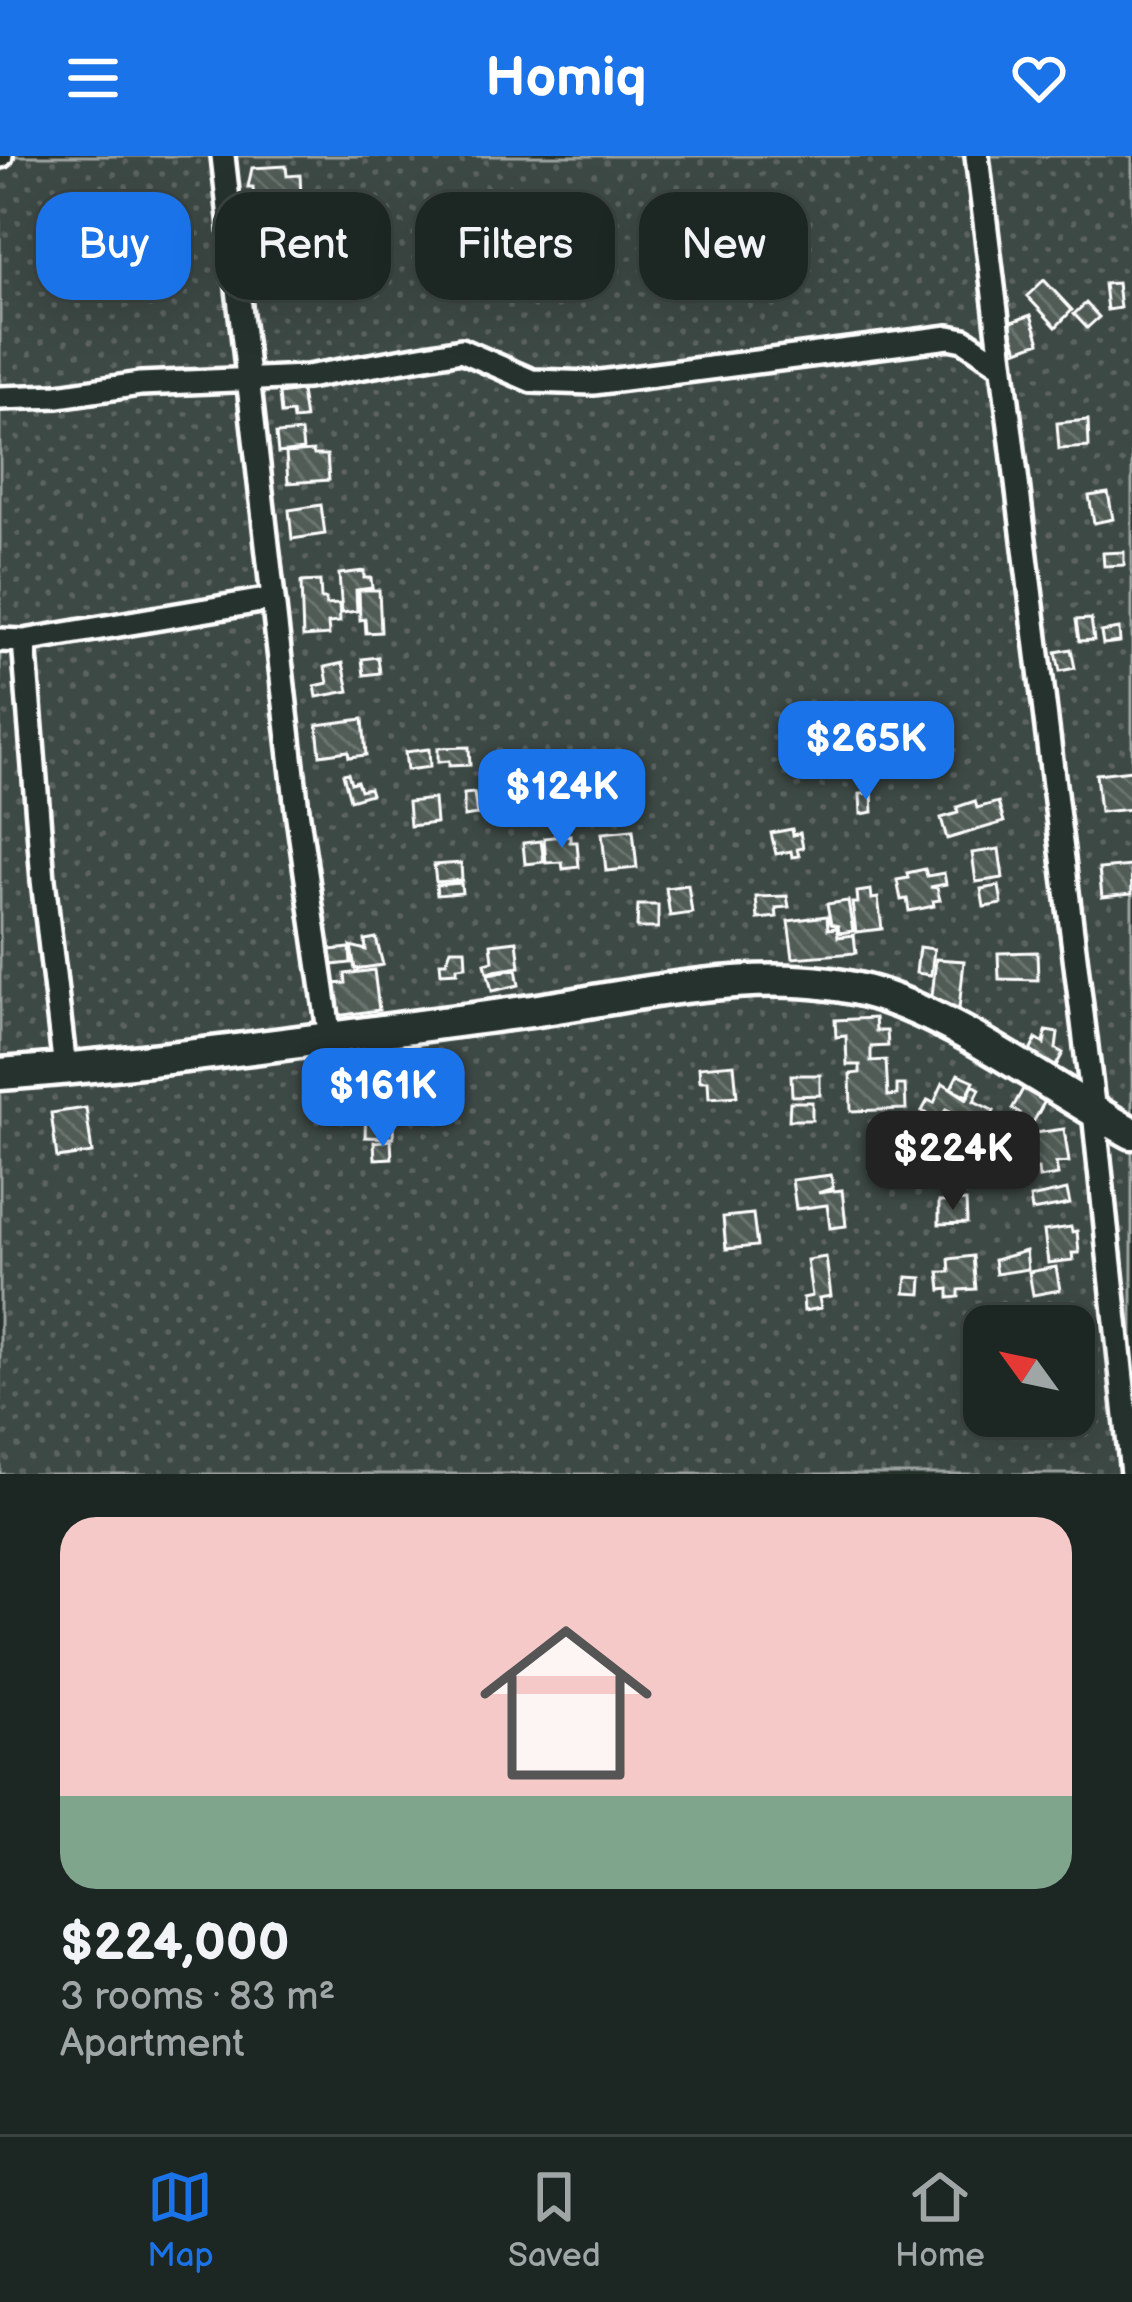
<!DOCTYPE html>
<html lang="en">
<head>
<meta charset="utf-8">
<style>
  :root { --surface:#1c2622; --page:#29322f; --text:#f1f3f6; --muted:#a0a5a5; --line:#3a4340; --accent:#1a73e8 }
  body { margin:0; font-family:"Balsamiq Sans",sans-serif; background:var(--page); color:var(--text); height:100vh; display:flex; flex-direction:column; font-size:45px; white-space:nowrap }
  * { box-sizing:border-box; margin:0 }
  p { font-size:39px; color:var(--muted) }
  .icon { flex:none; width:66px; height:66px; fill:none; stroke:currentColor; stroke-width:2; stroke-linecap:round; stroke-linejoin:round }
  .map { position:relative; height:1318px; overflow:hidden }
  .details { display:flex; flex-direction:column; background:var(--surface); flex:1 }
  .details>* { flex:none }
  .hud { position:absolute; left:36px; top:36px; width:1062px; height:108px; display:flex; gap:24px }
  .needle { width:78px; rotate:303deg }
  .fabs { position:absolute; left:963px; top:1149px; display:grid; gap:24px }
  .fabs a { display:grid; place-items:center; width:132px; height:132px; border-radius:24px; background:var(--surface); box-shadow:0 12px 48px #0002,0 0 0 3px var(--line); font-size:60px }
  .price { position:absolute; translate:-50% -102px; padding:0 27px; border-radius:24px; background:var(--accent); color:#fff; font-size:39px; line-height:78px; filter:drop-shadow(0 3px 6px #0008) }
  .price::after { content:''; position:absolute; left:50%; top:72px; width:36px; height:27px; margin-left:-18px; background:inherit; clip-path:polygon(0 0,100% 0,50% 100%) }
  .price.active { background:#222; color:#fff }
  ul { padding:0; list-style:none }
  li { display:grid; align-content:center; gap:24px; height:636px; padding:0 60px }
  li+li { border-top:3px solid var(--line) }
  li span { display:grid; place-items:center; height:372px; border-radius:36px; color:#555 }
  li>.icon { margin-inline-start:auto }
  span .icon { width:216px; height:216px; fill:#fffc; stroke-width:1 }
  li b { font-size:51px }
  .chip { padding:0 42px; border-radius:36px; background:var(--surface); box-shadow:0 12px 48px #0002,0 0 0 3px var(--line); font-size:42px; line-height:108px }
  .chip.active { background:var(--accent); color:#fff }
  header { display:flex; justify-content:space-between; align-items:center; height:156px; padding:0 60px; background:var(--accent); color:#fff; font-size:54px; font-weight:700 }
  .dock { display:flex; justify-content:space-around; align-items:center; height:168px; border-top:3px solid var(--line); background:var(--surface); font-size:33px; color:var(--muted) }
  .dock a { display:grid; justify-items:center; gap:6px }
  .dock .active { color:var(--accent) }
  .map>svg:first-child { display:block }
  .park { fill:url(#park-dots); stroke:#9ea4a2; stroke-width:3; fill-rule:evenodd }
  .building { fill:url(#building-back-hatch); stroke:#fff; stroke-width:3 }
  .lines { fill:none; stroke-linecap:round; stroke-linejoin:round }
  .street-casing { stroke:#fff; stroke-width:30 }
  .secondary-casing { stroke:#fff; stroke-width:39 }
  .street { stroke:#26332d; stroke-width:21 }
  .secondary { stroke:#26332d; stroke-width:30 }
</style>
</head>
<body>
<header><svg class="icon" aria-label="menu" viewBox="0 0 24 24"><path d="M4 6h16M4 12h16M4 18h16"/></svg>Homiq<svg class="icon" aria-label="heart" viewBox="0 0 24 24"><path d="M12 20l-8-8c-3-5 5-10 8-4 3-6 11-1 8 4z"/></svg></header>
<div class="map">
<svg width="1132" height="1318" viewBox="0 0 1132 1318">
  <defs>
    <pattern id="park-dots" width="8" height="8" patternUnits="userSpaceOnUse" patternTransform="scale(3)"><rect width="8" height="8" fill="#3e4944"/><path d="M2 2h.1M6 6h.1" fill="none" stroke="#5b6460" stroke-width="1.8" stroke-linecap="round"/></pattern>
    <pattern id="building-back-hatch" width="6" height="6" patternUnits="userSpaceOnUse" patternTransform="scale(3)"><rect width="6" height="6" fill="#515c57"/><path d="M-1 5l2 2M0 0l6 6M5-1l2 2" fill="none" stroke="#6b7470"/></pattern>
  </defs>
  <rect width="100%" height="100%" fill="#26332d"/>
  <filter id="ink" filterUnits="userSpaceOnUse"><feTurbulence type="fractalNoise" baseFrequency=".00833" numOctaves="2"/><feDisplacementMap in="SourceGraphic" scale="24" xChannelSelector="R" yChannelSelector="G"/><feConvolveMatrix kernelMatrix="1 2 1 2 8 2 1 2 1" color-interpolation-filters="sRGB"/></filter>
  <g filter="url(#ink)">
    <path class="park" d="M0,0H1132V1318H0ZM984,1170H1074V1260H984Z"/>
    <path class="building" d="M286,10L287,20L300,19L302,60L290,61L289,44L254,46L253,31H248L252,12Z
      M1044,124L1072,154L1056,171L1027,140Z
      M1117,127L1120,152L1107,154L1104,128Z
      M1086,147L1099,161L1087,172L1074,158Z
      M1031,159L1040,186L1018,194L1009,167Z
      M301,235L305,263L293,264L292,257L281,258L279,238Z
      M1088,264L1089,291L1059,293L1057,267Z
      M301,276L303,294L278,297L276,278Z
      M313,295L314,299H327L329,324L288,327L286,297Z
      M1108,337L1113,363L1094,367L1089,340Z
      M321,349L325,378L292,383L289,354Z
      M1124,396V409L1104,410L1103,397Z
      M364,415V422H371L372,432L356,434L357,455L342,457L339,418Z
      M320,425L321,443H326V449L339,448L340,466L328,467L329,479L303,481L301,426Z
      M359,434H379L381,476L366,477L365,463L360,464Z
      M1091,463L1094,484L1079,485L1076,464Z
      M1119,473L1120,486L1103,488L1101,476Z
      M1071,493L1075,512L1060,515L1056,496Z
      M378,501L380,517L364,519L362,503Z
      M343,507L349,535L317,541L315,530L328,527L325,511Z
      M363,563L366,599L349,601L348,595L320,599L317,569Z
      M469,591L470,609L449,610V605L438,606V592Z
      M429,593L430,611L407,614L405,596Z
      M1132,614V653L1100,656L1096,618Z
      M348,617L351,627L357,625L360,634L369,632L371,638L350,644L343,618Z
      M474,637L477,659L464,661V638Z
      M872,637L873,656L861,658L860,638Z
      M434,643L436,667L410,670L408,646Z
      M975,645L977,652L998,646L1004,666L947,683L941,662L958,657L957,651Z
      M792,673L793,679L800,677L803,692L797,693L799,700L792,701L791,695L776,698L771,677Z
      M633,674L637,712L606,715L602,677Z
      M570,679V686H577L579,711L563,713L562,706L546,707L544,682Z
      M541,685L544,706L525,708L523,687Z
      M999,693L1003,722L976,726L972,697Z
      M461,707L462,724L436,726L434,709Z
      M1131,710L1132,738L1102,741L1099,713Z
      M925,713L927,720L944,717L946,728L930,731L937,732L940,744L933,745L934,750L909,755L907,743L901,744L897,724L908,722L907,717Z
      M461,727L462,737L437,739L436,729Z
      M688,729L692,757L670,760L666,732Z
      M999,730L1002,748L984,751L981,733Z
      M871,734L872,743L878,742L882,773L856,776L852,747H858L857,736Z
      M787,740L789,751L776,752L777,761L758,763L756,741Z
      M848,745L853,775L839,777L838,770L831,768L827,748Z
      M638,749H658V772H637Z
      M827,760L828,773L837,772L838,781L854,779L856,797L793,802L788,765Z
      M376,782L383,809L355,813L351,790L366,794L365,784Z
      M517,785L520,811L487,816L485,807L493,805L491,788Z
      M919,791L934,793L931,819L916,817Z
      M350,792L351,807L332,809L330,794Z
      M451,793H465L466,810L457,811V816L441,817L440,806H446Z
      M1037,796L1038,824L999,823L998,797Z
      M936,803L964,805L959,853L931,850Z
      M516,813L519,829L492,835L488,818Z
      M374,814L379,854L336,860L332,828L346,827L345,818Z
      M875,862L876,875H887L888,890L871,891V905L886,904L888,940L897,939V929H905L906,953L851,955L850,918L860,917V909H847L846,880L836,881L835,864Z
      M1046,875L1058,877L1056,893L1063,897L1052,917L1026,904L1036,883L1044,888Z
      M734,908L737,940L709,942L708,925H700L699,911Z
      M958,918L974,925L967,940L951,932Z
      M791,919H820V939L792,940Z
      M943,927L967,943L973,929L980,933L974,945L994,955L983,979L947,962L950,955L946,953L940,965L922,955L928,944L934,947Z
      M1023,933L1045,945L1030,972L1016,964L1020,957L1012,953Z
      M790,946H812V964H789Z
      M366,951L394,956L393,982L365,981Z
      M86,952L92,997L57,1002L51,957Z
      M1064,973L1069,1006L1056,1007L1058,1019L1039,1022L1038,1013L1027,1015L1021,979Z
      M391,984L392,1002L375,1003L374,986Z
      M979,1014L980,1037L948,1038V1015Z
      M831,1019L833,1032L818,1037L842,1034L846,1070L830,1072L827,1049L796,1053L792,1024Z
      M1067,1034L1070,1048L1032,1055L1030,1042Z
      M966,1045L967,1067L939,1068V1046Z
      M753,1058L757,1090L726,1093L723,1061Z
      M1071,1071L1072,1076L1077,1075L1079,1097H1072L1073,1104L1048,1107L1044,1075Z
      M1026,1095L1028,1113L996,1118L994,1104Z
      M973,1100L976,1133L959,1134V1141L949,1142V1133L941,1134L939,1116H950L949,1103Z
      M826,1101L831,1140L819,1142L821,1152L804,1155L803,1142L812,1140L807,1104Z
      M1056,1111L1060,1134L1033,1139L1029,1116Z
      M907,1121L922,1122L921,1138L905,1137Z"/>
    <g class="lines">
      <defs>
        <path id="street" d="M0,0H1
          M223,0L297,654L330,882
          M977,0L1094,956L1132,1318
          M0,242L58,240L140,228L307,221L461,194L532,225L593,227L949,181L964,184L1001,209
          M0,484L24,485L43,724L65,913
          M24,485L272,443"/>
        <path id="secondary" d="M0,918C175,905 350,879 524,856C633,841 769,805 876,838C962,865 1052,933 1132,977"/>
      </defs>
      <use href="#street" class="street-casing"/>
      <use href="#secondary" class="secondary-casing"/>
      <use href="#street" class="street"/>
      <use href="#secondary" class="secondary"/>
    </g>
  </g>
</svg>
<div class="fabs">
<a><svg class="needle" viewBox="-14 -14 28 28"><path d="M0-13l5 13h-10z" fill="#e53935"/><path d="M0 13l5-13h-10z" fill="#a0a5a5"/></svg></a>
</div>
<b class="price" style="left:866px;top:647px">$265K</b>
<b class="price" style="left:562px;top:695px">$124K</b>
<b class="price" style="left:383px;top:994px">$161K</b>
<b class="price active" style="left:953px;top:1057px">$224K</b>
<div class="hud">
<a class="chip active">Buy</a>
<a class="chip">Rent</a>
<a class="chip">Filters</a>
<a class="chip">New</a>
</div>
</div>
<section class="details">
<ul>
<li><span style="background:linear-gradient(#f6c9c9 75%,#7fa58c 0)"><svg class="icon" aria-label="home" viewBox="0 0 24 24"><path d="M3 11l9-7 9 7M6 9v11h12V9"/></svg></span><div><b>$224,000</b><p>3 rooms · 83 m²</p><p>Apartment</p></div></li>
</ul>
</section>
<nav class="dock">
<a class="active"><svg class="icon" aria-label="map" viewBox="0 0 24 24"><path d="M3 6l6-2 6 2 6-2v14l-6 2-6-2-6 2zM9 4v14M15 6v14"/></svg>Map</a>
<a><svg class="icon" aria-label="saved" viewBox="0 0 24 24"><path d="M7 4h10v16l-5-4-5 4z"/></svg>Saved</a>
<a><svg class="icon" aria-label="home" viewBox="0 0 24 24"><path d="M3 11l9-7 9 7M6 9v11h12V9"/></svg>Home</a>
</nav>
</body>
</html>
